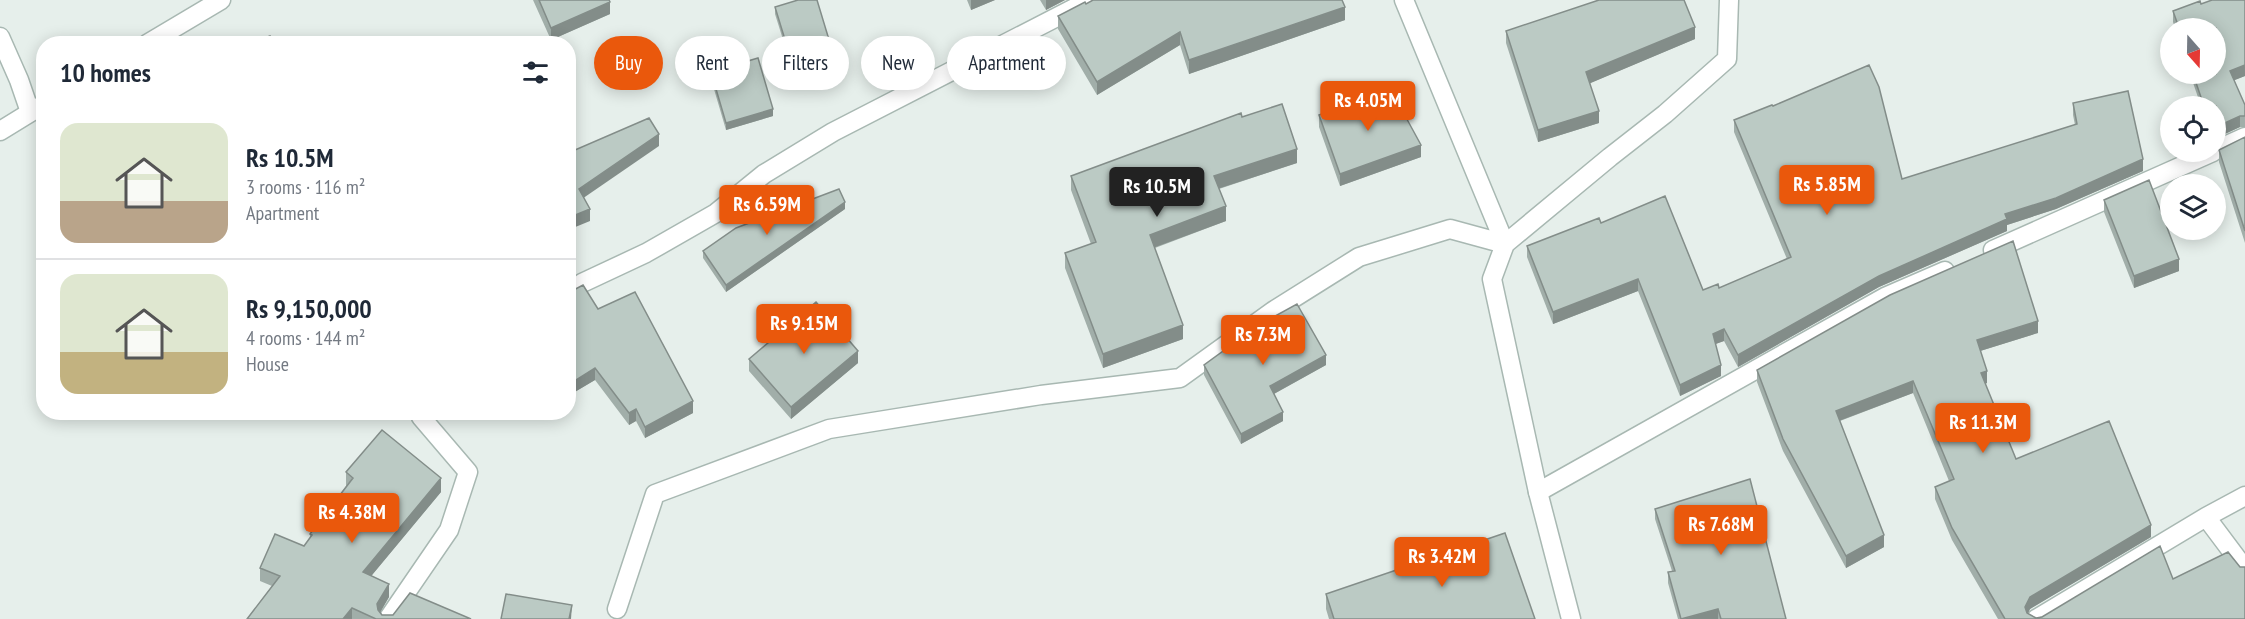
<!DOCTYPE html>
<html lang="en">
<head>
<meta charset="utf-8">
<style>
  :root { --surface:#fff; --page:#f2f2f3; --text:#1f2937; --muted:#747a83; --line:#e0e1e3; --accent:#ea580c }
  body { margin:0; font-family:"PT Sans Narrow",sans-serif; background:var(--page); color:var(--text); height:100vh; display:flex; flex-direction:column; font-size:22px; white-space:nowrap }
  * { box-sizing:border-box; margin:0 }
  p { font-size:20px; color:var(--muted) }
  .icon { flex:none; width:33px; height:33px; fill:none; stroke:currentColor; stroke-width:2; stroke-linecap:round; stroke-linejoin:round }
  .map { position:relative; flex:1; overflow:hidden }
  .sheet { position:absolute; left:36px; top:36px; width:540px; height:384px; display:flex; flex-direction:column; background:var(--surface); border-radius:24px; box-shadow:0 3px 15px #0003 }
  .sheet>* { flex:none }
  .top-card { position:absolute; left:594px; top:36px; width:570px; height:54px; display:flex; gap:12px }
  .needle { width:39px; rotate:160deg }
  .buttons { position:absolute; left:2160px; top:18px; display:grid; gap:12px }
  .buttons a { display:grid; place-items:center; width:66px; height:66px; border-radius:50%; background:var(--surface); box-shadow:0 3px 15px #0003; font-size:30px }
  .price { position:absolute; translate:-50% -51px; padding:0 14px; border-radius:6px; background:var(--accent); color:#fff; font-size:20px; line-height:39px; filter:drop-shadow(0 2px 3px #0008) }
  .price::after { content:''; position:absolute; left:50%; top:36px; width:18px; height:14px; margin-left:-9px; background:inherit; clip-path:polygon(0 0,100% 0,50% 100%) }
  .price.selected { background:#222; color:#fff }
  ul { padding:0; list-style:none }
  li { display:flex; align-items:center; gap:18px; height:150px; padding:0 24px }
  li+li { border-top:2px solid var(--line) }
  li span { display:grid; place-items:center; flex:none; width:168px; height:120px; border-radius:18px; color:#555 }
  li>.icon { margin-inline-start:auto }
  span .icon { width:72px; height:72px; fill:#fffc; stroke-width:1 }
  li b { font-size:26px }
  h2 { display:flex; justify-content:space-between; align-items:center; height:72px; padding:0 24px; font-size:26px }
  .pill { padding:0 21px; border-radius:27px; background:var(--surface); box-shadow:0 3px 15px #0003; font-size:21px; line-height:54px }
  .pill.selected { background:var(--accent); color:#fff }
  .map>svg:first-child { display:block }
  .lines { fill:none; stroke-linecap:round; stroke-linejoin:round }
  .minor-casing { stroke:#a8b8b2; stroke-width:21 }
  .tertiary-casing { stroke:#a8b8b2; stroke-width:21 }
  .minor { stroke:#fff; stroke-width:18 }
  .tertiary { stroke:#fff; stroke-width:18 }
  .wall { fill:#a1aea9 }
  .shaded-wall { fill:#838d89 }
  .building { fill:#bbcac4; stroke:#838d89; stroke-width:1.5 }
</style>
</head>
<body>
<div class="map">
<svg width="2245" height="619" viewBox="0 0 2245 619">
  <rect width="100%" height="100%" fill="#e6efeb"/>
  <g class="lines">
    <defs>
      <path id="minor" d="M1404,0L1505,244
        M0,37L19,80L30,112
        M2216,150L2245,137
        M1993,250L2213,152
        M568,293L582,283L646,253L716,213L764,174L833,132L1090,0
        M1538,492L1885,297L1945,271
        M2206,517L2245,569
        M617,609L655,494L829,429L1041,395L1180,378L1273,311L1359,257L1450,229L1505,244
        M388,619L449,530L468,472L421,417L426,412
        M2036,619L2206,517L2245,496"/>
      <path id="tertiary" d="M147,44L221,0
        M0,131L44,104
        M1571,619L1538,492L1492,279L1505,244L1610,157L1665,114L1727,59L1729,0"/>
    </defs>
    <use href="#minor" class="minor-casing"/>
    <use href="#tertiary" class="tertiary-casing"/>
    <use href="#minor" class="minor"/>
    <use href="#tertiary" class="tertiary"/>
  </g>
  <path class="wall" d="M533,0H609L610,14L551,40Z
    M967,0H995L971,10Z
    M1040,0H1065L1046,10Z
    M2245,0V76L2234,80L2245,105V127H2240L2216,138V106H2201L2190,74H2216V28H2175L2173,22V11L2201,4Z
    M1086,4L1345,20L1189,74L1180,45L1097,95L1058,29V16Z
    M775,7L830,49L790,62L775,14Z
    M1506,31L1695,39L1590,83L1599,123L1538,142L1506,43Z
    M711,72L773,116L726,130L711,79Z
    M2073,103L2143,171L2056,209L2007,225V231L1879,287L1738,367L1724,341L1715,344L1721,376L1680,396L1638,291L1553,324L1527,257V246L1703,290L1719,288L1787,259L1734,132V120L1773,106L1902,179L2075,125L2073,115Z
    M1319,115L1421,157L1340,186L1319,127Z
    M1242,117L1297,163L1219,189L1226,221L1155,248L1183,339L1103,368L1065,268V253L1091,244L1071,190V176Z
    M2245,137V243L2219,162V150Z
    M2104,200L2179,271L2134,288L2104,212Z
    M845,209L726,292L703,258V251Z
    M568,293L598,309L693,413L645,438L636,421L629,425L595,380L573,393L568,385Z
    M2038,333L1980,351L1987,383L1985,384L2016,459L2151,537L2030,609L2028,614L2036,618L2173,579L2245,619H1998L1952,540L1935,499V487L1949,481L1913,393L1840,421L1884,547L1846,568L1783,451L1757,382V370Z
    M749,359L858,363L791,419L749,371Z
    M1204,365H1326L1274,394L1283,421L1241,444L1204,375Z
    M346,472L441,492L371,576L389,597L380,612L382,615L471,619H247L272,586L260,581V568L304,546L310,538V534L346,486Z
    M1655,509L1786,619H1678L1668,583V572L1672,571L1655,519Z
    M1326,594L1535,619H1329L1326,609Z"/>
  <path class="shaded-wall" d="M971,0H995L971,10Z
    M1046,0H1065L1046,10Z
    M610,2V14L551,40V28Z
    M1345,7V20L1189,74V60Z
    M1695,27V39L1586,85V72Z
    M1180,32V45L1097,95V82Z
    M830,43V49L790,62V56Z
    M2245,65V76L2230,82V71Z
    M773,109V116L726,130V123Z
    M1599,111V123L1538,142V130Z
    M2240,116V127L2216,138V127Z
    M659,134V146L579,201V189Z
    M1421,145V157L1340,186V174Z
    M1297,149V163L1214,190V176Z
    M2143,159V171L2056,209L2007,225V231L1879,287L1738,367V355L1879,276L2005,214Z
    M845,202V209L726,292V285Z
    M1226,206V221L1150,249V235Z
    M590,209V221L568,230V218Z
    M2179,259V271L2134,288V276Z
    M571,266V277L568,279V267Z
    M1638,279V291L1553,324V312Z
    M2038,321V333L1977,352V340Z
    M1183,325V339L1103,368V354Z
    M1724,329V341L1713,345V334Z
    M858,351V363L791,419V407Z
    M1326,355V365L1270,396V386Z
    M1721,365V376L1680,396V385Z
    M595,368V380L573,393V382Z
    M1987,371V383L1981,385V373Z
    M1913,381V393L1836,422V411Z
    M693,401V413L645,438V427Z
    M636,409V421L629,425V413Z
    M1283,412V421L1241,444V434Z
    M441,478V492L363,586V572Z
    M2151,525V537L2030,609L2025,619V607L2030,597Z
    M1884,535V547L1846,568V556Z
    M389,584V597L377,618V604Z
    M572,605L571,619H569Z
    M352,608V619H343Z
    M1718,609V619H1683Z"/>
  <path class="building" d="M539,0H609L610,2L551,28Z
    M798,0H817L830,43L790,56L775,7Z
    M1093,0H1342L1345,7L1189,60L1180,32L1097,82L1058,16L1085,2L1086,4Z
    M1599,0H1684L1695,27L1586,72L1599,111L1538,130L1506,31Z
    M2212,0H2245V65L2230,71L2245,105V116H2240L2216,127V106H2204L2193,74H2216V28H2179L2173,11L2200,1L2201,4Z
    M270,36L272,44H248Z
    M758,58L773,109L726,123L711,72Z
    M1869,65L1879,87L1902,179L2077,124L2073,103L2128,91L2143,159L2056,198L2005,214L2007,219L1879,276L1738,355L1724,329L1713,334L1721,365L1680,385L1638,279L1553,312L1527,246L1599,218L1601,223L1665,196L1703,290L1718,284L1719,288L1791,257L1734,120L1772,105L1773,106Z
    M1391,90L1421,145L1340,174L1319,115Z
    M1282,104L1297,149L1214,176L1226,206L1150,235L1183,325L1103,354L1065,253L1096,242L1071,176L1241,113L1242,117Z
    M649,118L659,134L579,189L590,209L568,218V153Z
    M2245,137V231L2219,150Z
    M2149,180L2179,259L2134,276L2104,200Z
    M839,189L845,202L726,285L703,251L736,228Z
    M2013,241L2038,321L1977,340L1987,371L1981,373L2016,459L2109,421L2151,525L2030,597L2025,607L2027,613L2036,618L2042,617L2160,546L2173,579L2228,552L2240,567H2245V619H2005L1952,528L1935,487L1954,479L1913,381L1836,411L1884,535L1846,556L1783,439L1757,370L1890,295Z
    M583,285L598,309L635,292L693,401L645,427L636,409L629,413L595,368L573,382L568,374V293Z
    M816,302L858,351L791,407L749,359Z
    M1297,304L1326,355L1270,386L1283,412L1241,434L1204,365L1259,325Z
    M382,430L441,478L363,572L389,584L377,604L378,610L382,615H393L410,593L471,619H376L352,608L343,619H247L280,576L260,568L275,534L304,546L312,535L310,534L353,478L346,472Z
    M1750,479L1786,619H1721L1718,609L1681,619L1668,572L1675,571L1655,509Z
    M1505,533L1535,619H1334L1326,594Z
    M506,594L572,605L569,619H501Z"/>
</svg>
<div class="buttons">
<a><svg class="needle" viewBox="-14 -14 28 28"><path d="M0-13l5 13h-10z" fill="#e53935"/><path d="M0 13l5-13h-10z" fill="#747a83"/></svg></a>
<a><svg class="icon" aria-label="locate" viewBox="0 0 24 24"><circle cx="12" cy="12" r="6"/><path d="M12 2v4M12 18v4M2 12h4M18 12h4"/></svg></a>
<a><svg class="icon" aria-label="layers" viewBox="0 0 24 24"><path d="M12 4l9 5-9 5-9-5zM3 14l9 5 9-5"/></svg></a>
</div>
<b class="price" style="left:1368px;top:132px">Rs 4.05M</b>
<b class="price" style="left:1827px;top:216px">Rs 5.85M</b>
<b class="price selected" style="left:1157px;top:218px">Rs 10.5M</b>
<b class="price" style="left:767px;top:236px">Rs 6.59M</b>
<b class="price" style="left:804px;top:355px">Rs 9.15M</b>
<b class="price" style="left:1263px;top:366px">Rs 7.3M</b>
<b class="price" style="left:1983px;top:454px">Rs 11.3M</b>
<b class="price" style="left:352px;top:544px">Rs 4.38M</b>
<b class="price" style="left:1721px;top:556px">Rs 7.68M</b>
<b class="price" style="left:1442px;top:588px">Rs 3.42M</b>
<div class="top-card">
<a class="pill selected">Buy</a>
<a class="pill">Rent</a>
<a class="pill">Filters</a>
<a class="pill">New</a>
<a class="pill">Apartment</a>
</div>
<section class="sheet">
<h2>10 homes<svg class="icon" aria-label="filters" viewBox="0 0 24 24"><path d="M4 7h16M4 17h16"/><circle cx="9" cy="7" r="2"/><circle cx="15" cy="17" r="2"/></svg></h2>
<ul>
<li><span style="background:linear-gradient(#dfe7d0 65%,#b9a48a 0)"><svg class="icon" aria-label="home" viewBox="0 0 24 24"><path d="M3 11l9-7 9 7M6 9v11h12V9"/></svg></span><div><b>Rs 10.5M</b><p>3 rooms · 116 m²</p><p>Apartment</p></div></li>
<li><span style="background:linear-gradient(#dfe7d0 65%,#c2b280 0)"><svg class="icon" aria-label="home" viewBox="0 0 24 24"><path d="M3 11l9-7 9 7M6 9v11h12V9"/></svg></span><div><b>Rs 9,150,000</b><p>4 rooms · 144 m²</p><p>House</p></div></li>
</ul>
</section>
</div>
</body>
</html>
